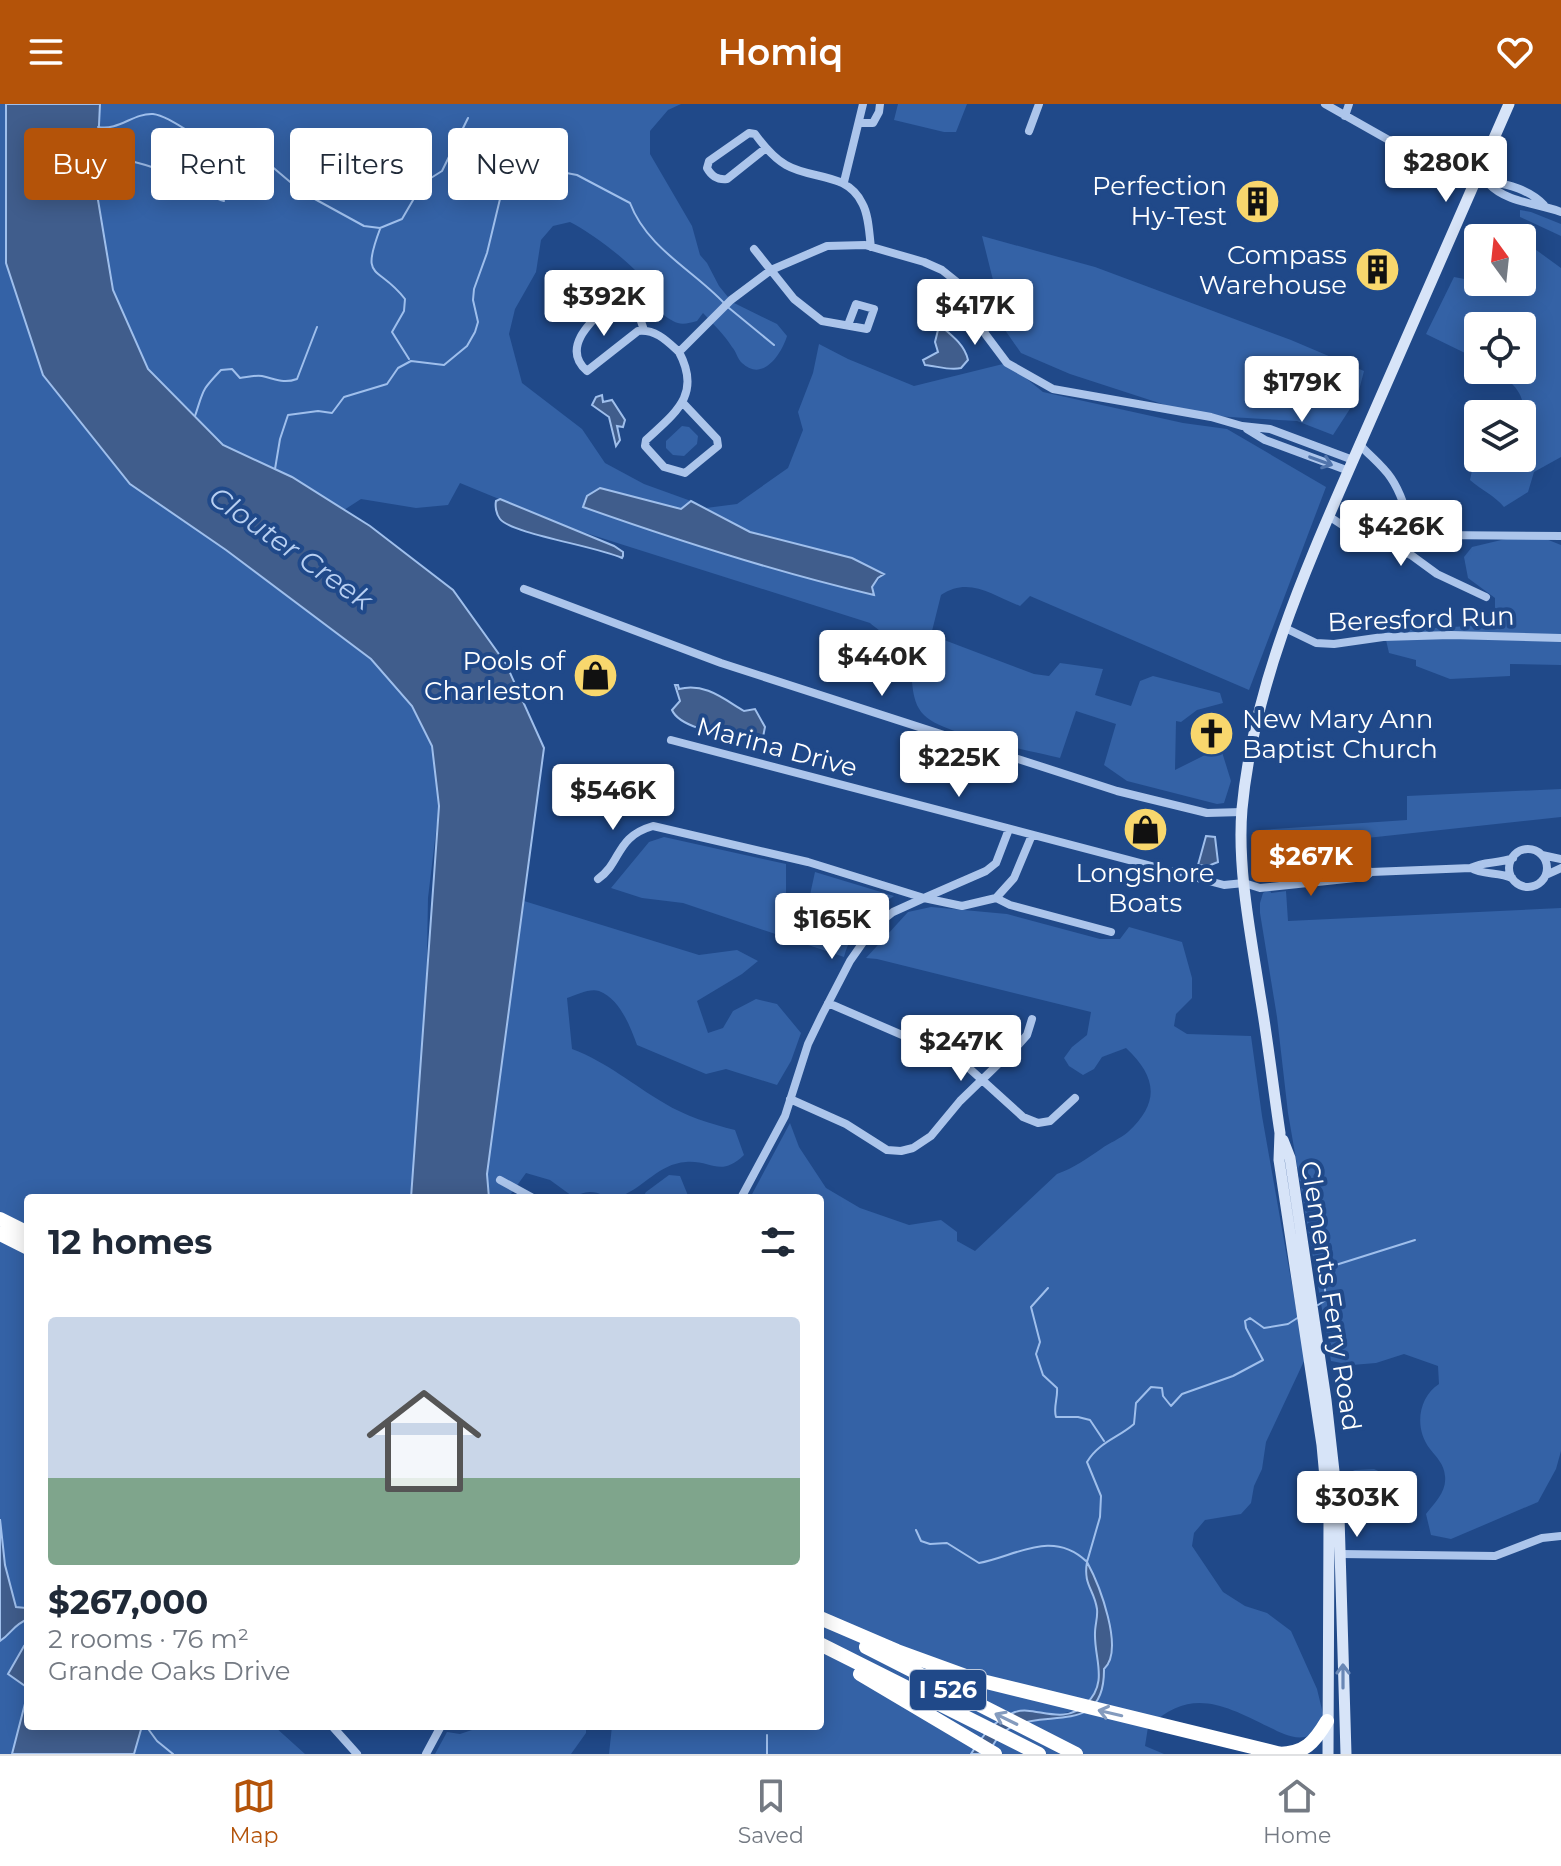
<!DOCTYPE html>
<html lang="en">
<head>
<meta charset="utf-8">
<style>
  :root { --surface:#fff; --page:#f6f6f7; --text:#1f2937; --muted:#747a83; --line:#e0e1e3; --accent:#b45309 }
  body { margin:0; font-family:Montserrat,sans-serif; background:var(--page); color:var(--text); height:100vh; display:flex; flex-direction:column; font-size:30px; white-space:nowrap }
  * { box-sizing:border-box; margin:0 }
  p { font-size:26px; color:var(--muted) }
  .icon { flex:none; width:44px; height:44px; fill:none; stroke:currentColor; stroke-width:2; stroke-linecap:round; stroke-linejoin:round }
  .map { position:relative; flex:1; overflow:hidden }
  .side { position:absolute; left:24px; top:1090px; width:800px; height:536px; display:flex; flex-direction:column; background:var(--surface); border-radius:8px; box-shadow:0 4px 20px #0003 }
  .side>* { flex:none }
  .guide { position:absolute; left:24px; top:24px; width:800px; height:72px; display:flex; gap:16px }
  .needle { width:52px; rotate:345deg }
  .buttons { position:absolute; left:1464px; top:120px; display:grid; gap:16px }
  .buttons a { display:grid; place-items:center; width:72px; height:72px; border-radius:8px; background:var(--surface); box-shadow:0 4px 20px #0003; font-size:40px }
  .price { position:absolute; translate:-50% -68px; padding:0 18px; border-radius:8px; background:#fff; color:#222; font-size:26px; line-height:52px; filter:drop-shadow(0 2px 4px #0008) }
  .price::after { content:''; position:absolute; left:50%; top:48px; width:24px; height:18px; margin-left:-12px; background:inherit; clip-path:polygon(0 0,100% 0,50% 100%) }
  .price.current { background:var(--accent); color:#fff }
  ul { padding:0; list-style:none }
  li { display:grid; align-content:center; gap:16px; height:424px; padding:0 24px }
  li span { display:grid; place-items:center; height:248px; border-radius:8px; color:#555 }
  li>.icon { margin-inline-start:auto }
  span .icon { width:144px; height:144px; fill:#fffc; stroke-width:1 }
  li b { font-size:34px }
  h2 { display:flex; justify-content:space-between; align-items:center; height:96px; padding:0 24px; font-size:34px }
  .chip { padding:0 28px; border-radius:8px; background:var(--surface); box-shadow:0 4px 20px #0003; font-size:28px; line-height:72px }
  .chip.current { background:var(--accent); color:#fff }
  header { display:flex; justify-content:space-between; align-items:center; height:104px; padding:0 24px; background:var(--accent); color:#fff; font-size:36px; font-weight:600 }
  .dock { display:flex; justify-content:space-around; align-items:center; height:112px; border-top:2px solid var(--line); background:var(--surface); font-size:22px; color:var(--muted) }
  .dock a { display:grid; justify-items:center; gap:4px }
  .dock .current { color:var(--accent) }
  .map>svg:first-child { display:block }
  .green { fill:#3462a6 }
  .water { fill:#405d8c; stroke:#9fbfec; stroke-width:2 }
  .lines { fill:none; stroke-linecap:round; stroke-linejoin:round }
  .stream { stroke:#9fbfec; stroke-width:2 }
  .minor { stroke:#acc5eb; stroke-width:8 }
  .secondary { stroke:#d7e4f8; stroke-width:11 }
  .motorway { stroke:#fff; stroke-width:14 }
  .oneway { stroke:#5174ab }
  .oneway2 { stroke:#6987b5 }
  .oneway3 { stroke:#849bbe }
  .labels { text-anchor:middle; stroke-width:8; stroke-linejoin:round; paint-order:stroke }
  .shield { fill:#204989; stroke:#bcc8dc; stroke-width:2 }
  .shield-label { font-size:24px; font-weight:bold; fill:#fff }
  .poi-label { font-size:26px; fill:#fff; stroke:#204989; text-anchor:end }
  .street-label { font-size:26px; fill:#fff; stroke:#204989 }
  .water-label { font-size:28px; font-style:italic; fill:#b7cff2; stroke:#204989 }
</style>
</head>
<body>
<header><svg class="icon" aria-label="menu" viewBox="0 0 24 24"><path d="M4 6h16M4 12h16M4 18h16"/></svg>Homiq<svg class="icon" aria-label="heart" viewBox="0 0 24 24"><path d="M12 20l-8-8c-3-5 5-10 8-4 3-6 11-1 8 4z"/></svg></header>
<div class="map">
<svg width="1561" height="1650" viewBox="0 0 1561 1650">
  <rect width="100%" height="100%" fill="#204989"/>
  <path class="green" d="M0,0H6V159L130,380L226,446L371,554L412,602L432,642L439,702L428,794L426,906L411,1094H28L26,1504L16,1503L5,1461L0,1415Z
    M75,0H681L668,6L650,27V50L692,122L700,151L707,159L719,182L732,198L777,220L787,232C782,249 763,279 742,259C738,256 736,247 732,243C724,230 713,220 703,209L697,217C689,219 681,222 673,217C651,205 659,196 649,182C632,159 595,131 570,118L553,122L541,136L536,168L515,205L509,230L522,279L582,325L605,359L644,380L691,397L681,405L600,384L583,403L660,430L824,479L872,483L883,471L852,454L750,428L706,404L737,400L788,364L803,326L798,308L813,269L819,240L848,255L914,282L1007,259L1043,288L1183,319L1227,325L1326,383L1249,586L1030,492L1020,502C992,491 969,472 941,491L931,531L1034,570L1049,572L1060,559L1103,565L1095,591L1131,602L1140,577L1153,572L1220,589L1223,599L1197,606L1181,618L1176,617L1175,666L1213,647L1222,648L1231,677L1224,699L1217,700L1127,677L1104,661L1116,620L1076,607L1060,654C1029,646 943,631 924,611C908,595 915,570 907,552C901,540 880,528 870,519L570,424L460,379L448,401L416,404L361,395L344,406L292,373L223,341L148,265L113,186L96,86Z
    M898,0H967L956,28H944L894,16Z
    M1520,106L1531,108L1561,120V132L1520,113Z
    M982,132L1095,163L1291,236L1364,267L1357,294L1333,331L1297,317L1196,311L1070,270L1021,249L984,196L993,176Z
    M1528,140L1561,164V353L1534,368L1528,388L1504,403C1494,391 1481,386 1470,376L1474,357L1482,354H1522C1522,313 1537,286 1489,266H1522V222H1478V258L1465,249L1426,230L1454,173L1485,179L1522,178V141Z
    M682,322L689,323L698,332L697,340L684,352L673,351L666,344V337Z
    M1518,432L1541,433L1561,441V561L1510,560V572L1450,575L1416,562V556L1389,549L1384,527L1469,522L1495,514V494L1468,474L1464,453L1472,443Z
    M1561,685V713L1284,743L1264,738L1260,726L1407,716V692Z
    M664,733L786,760V791L808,800L815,768L894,792C869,808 852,824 844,853L683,799L642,794L611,784L649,738Z
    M1270,785L1271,789L1286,787L1288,817L1561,804V1347L1556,1365L1538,1398L1451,1435L1431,1431L1426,1410C1435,1399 1447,1387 1445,1372C1444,1360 1437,1354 1430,1345C1414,1324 1418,1294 1439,1280L1438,1262L1404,1250L1376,1259L1352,1261L1331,1257L1288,1009L1277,913L1260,809V799L1263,789Z
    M524,797L699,851L737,846L758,857L742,870L697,897L708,929L723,924L733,907L756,895L777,900L801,929L791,957L777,981L726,965L706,970L637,941C630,922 620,895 599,887C590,884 576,891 567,894L572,945C607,958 633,981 664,999C685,1012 711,1020 735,1026L744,1051C720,1074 712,1056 686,1058C658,1060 645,1083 621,1092C609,1097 602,1088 590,1088C585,1088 577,1091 572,1092L550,1076L526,1069L508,1094H489L487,1070Z
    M931,803L1007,810L1100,835H1120L1129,823L1182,838L1192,874V894L1176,910L1174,922L1187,930L1251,932L1262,1012L1305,1255L1266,1338L1262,1365L1254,1382L1251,1399L1241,1410L1205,1416L1194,1429L1192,1442L1223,1488L1245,1502L1267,1509L1291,1527L1317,1585L1325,1618L1323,1626C1318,1628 1311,1632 1305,1633C1292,1635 1281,1629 1269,1623C1222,1600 1191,1583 1148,1623L1145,1642L1164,1650H989C1013,1583 1105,1650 1104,1564L1110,1559L1087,1459L1085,1471L1098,1508L1094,1531L1101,1565L1099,1580L1089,1597L1078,1606L1055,1611L1026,1607L991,1622L984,1628L971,1650H609L612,1622H820V1094H750L790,1019L799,1043L826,1084L860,1104L909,1121L941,1116L957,1128V1137L975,1147L1057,1070C1074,1064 1086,1055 1101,1045C1109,1039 1120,1035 1128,1028C1161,998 1156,972 1126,944L1102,953L1094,965L1083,971L1069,962L1064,954L1072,943L1087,931L1091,908L877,855L866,854L908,808Z
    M669,1071L680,1072L689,1094H642L646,1088Z
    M1374,1365L1389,1372L1397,1383L1393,1397C1375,1409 1364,1416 1342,1407L1338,1373L1355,1366Z
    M28,1515V1544L24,1542L8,1570L28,1584V1588L12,1650H0V1537C12,1529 13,1521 28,1515Z
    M142,1622H241L243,1626L247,1622H274L305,1650H134Z
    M484,1622H586V1629L571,1650H435L447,1628L460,1630Z"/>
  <path class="water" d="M6,0H100L96,84L113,186L148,265L223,341L292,373L370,422L453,486L506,560L544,644L487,1070L489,1094H411L439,702L432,642L412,602L371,555L226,446L130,380L43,271L6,159Z
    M943,224C954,233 965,242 968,256L961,264C950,267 937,262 925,261L923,256L938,248L935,238L938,226Z
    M602,291L603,298L612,296L625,316L623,323L617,322L620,336L616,342L609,313L592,301L596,293Z
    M600,384L681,405L691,397L750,428L852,454L884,470L878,474L872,483L874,491C776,468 679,437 583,403L587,392Z
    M500,395L614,442L623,448V452L622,454C596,442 512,430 500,415C496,410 495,402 496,397Z
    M675,581H678L679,585C705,578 725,596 744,607L755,605L765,623L763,633L758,638C736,632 681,627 672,606L680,597Z
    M1206,732L1215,733L1218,758L1208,762L1198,761Z
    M0,1415L5,1461L16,1503L26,1504L28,1501V1515C13,1521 12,1529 0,1537Z
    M1087,1458C1099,1480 1125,1546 1104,1565C1105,1650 1013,1583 989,1650H971C982,1632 994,1616 1015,1608C1035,1601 1062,1623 1086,1600C1109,1578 1094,1555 1095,1529C1095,1521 1098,1513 1097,1505C1094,1485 1083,1481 1087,1458Z
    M24,1542L28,1544V1584L8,1570Z
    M28,1588V1622H142L134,1650H12Z"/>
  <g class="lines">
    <path class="stream" d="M98,23C119,27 133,9 153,10C170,12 193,33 211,39
      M98,52C126,53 166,66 190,79C203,85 210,94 224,97
      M197,82L252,56L263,55L302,88L364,122L380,124L402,115L423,79L442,67L468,14
      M380,125C360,178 378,160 405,195L404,207L392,228L409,255
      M729,204L774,241
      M195,312C204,285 201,287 221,266L232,265L240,274C248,273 255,271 262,272C276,275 283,280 297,275L317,223
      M275,365L280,335L288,311L318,307L332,309L344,293L387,280L398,264L411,257L444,261L467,242L475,228L478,218L473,196L474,185L487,149L500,95L508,87L520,79L556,67L577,71L630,99C647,144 693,166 724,199
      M1048,1184L1031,1203L1040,1238L1036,1250L1043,1271L1057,1284C1058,1294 1053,1304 1056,1313H1078L1090,1316L1104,1337
      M1318,1201L1326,1196L1323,1165L1415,1136
      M916,1426L921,1437L930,1440L947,1439L979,1459C1016,1452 1052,1425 1086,1457
      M1087,1458L1100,1413L1101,1392L1087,1358C1099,1338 1118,1334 1134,1320L1136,1299L1151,1283L1162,1284L1163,1292L1171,1302L1182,1290L1233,1272L1263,1256L1246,1224L1245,1217L1250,1214L1264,1224L1288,1220L1299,1213
      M146,1622L157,1637L173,1650
      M767,1631V1650"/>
    <path class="minor" d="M1325,0L1424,56L1489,80C1507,99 1538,99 1561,108
      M1345,12L1349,0
      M859,19H873L879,8L880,0
      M1029,27L1039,0
      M766,44L727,75C718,76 712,73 707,64L709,57L749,29L755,30C763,41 774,54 786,61C812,76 847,68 862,99C869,111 869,129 871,143
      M844,78L863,0
      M1489,80C1506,77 1532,88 1544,101
      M754,145L794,195L822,217L867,225L874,205L856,200L848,221
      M644,226L634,197L627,191H618C600,210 557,241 587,267L638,227C656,225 667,237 679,248
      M683,299L717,335L718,342L685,369L664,363L645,342L646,336C675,309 702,291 679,248L731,196L771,166L827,142L865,141L924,158L942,166L957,178L986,231L1007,259L1053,285L1211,313L1242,322L1270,325L1353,356
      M1247,325L1265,336L1349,367
      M1360,341C1370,352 1383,362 1391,374C1410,402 1398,414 1435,431L1561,432
      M1330,413L1362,434L1391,442L1411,451L1437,470L1486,493
      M524,485L721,559L1117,687L1207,709L1242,708
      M1285,524L1316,539L1334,540L1383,533L1451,531L1561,534
      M671,636L1224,781L1244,779L1260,784L1365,773L1371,768
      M1509 764a19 19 0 1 1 38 0a19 19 0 1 1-38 0Z
      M1542,751L1561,755
      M1471,764C1482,771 1499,768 1512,774
      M1270,770C1293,768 1352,758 1371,768L1471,764C1483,757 1499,760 1513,754
      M1546,771L1561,764
      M598,775C622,758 615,733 653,722L808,758L924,794L986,767L996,759L1009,725
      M996,794L1010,801L1111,828
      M828,899L960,956L1023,1013L1038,1019L1050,1017L1075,994
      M790,995L846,1020L887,1046L901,1047L913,1044L931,1032L960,997L1019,940L1027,931L1032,915
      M500,1076L533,1094
      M741,1094L785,1012L808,940L822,911L850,857L873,824L893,808L924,794L962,802L996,794L1014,774L1032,731
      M1340,1450L1495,1452L1542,1434L1561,1432
      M332,1622L357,1650
      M426,1650L441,1622"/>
    <path class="secondary" d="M1283,1036L1290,1054L1326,1296L1339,1412L1346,1650
      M1328,1650L1329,1417L1322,1341L1279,1056L1280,1029C1273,983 1268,937 1260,891C1251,832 1237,764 1242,705C1254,576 1310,455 1361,338C1411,226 1459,113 1509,0"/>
    <path class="motorway" d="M0,1115L28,1129
      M0,1130L28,1144
      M820,1514L897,1547L974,1575L1281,1650
      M820,1540L1039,1650
      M866,1543L1076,1650
      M860,1570L995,1650
      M1279,1650C1305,1649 1314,1639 1327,1617"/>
  </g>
  <defs><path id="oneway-shaft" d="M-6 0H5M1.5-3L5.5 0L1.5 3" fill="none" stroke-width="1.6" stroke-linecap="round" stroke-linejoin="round" transform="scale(2)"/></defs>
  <use class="oneway" href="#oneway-shaft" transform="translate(1321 357) rotate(20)"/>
  <use class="oneway2" href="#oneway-shaft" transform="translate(1343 1572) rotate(-90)"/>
  <g class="oneway3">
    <use href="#oneway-shaft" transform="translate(1110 1609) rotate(-167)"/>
    <use href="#oneway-shaft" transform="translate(1006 1615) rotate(-154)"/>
  </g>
  <defs>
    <symbol id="building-disc" viewBox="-11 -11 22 22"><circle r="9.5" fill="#f8d76d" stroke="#204989"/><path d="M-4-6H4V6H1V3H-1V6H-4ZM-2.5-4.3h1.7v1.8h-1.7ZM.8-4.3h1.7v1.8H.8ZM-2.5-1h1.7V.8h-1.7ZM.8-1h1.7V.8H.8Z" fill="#111"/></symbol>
    <symbol id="shop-disc" viewBox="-11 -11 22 22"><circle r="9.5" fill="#f8d76d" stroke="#204989"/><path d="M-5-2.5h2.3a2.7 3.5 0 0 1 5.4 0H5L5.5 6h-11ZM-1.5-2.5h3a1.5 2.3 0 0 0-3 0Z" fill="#111"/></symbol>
    <symbol id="church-disc" viewBox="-11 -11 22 22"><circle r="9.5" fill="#f8d76d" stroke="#204989"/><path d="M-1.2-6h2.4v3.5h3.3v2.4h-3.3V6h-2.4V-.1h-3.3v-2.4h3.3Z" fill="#111"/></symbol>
  </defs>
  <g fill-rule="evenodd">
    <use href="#building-disc" x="1232" y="72" width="51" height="51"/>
    <use href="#building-disc" x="1352" y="140" width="51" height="51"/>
    <use href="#shop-disc" x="570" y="546" width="51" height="51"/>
    <use href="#church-disc" x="1186" y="604" width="51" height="51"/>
    <use href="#shop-disc" x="1120" y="700" width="51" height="51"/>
  </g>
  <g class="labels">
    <rect class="shield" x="910" y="1566" width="76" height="40" rx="6"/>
    <g class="shield-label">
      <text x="948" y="1594">I 526</text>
    </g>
    <g class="poi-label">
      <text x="1227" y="91">Perfection<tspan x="1227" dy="30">Hy-Test</tspan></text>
      <text x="1347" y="160">Compass<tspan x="1347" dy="30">Warehouse</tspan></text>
      <text x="565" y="566">Pools of<tspan x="565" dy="30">Charleston</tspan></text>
      <text x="1242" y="624" text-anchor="start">New Mary Ann<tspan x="1242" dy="30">Baptist Church</tspan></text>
      <text x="1145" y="778" text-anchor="middle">Longshore<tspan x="1145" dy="30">Boats</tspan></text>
    </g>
    <g class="street-label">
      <text transform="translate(1421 515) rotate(-2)" y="9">Beresford Run</text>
      <text transform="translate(777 643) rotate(15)" y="9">Marina Drive</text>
      <text transform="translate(1331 1192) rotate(81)" y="9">Clements Ferry Road</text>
    </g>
    <g class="water-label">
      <text transform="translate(291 444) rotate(35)" y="10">Clouter Creek</text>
    </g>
  </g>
</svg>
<div class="buttons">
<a><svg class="needle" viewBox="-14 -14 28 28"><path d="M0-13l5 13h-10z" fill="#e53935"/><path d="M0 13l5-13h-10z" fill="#747a83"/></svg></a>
<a><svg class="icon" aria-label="locate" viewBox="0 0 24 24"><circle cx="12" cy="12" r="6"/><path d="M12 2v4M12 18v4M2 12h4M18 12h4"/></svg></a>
<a><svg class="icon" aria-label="layers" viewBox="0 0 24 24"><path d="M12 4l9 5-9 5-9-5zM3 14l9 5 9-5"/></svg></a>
</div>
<b class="price" style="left:1446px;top:100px">$280K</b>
<b class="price" style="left:604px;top:234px">$392K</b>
<b class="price" style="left:975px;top:243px">$417K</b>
<b class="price" style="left:1302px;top:320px">$179K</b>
<b class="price" style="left:1401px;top:464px">$426K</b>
<b class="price" style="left:882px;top:594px">$440K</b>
<b class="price" style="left:959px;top:695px">$225K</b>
<b class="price" style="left:613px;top:728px">$546K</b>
<b class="price current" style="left:1311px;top:794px">$267K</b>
<b class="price" style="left:832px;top:857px">$165K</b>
<b class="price" style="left:961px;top:979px">$247K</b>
<b class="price" style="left:1357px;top:1435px">$303K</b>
<div class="guide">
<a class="chip current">Buy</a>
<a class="chip">Rent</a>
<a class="chip">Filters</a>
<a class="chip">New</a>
</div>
<section class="side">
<h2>12 homes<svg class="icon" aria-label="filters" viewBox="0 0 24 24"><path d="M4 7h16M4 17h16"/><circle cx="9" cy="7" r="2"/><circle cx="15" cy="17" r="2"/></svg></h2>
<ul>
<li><span style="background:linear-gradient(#c9d6e8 65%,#7fa58c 0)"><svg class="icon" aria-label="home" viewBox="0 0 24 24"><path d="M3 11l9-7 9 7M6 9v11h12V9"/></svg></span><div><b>$267,000</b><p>2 rooms · 76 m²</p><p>Grande Oaks Drive</p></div></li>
</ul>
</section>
</div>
<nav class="dock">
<a class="current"><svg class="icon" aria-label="map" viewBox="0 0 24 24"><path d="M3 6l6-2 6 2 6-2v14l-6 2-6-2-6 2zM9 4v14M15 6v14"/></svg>Map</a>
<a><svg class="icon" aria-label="saved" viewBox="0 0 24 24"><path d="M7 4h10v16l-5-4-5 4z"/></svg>Saved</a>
<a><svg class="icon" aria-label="home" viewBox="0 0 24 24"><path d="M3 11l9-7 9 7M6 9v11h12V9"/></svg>Home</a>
</nav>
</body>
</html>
